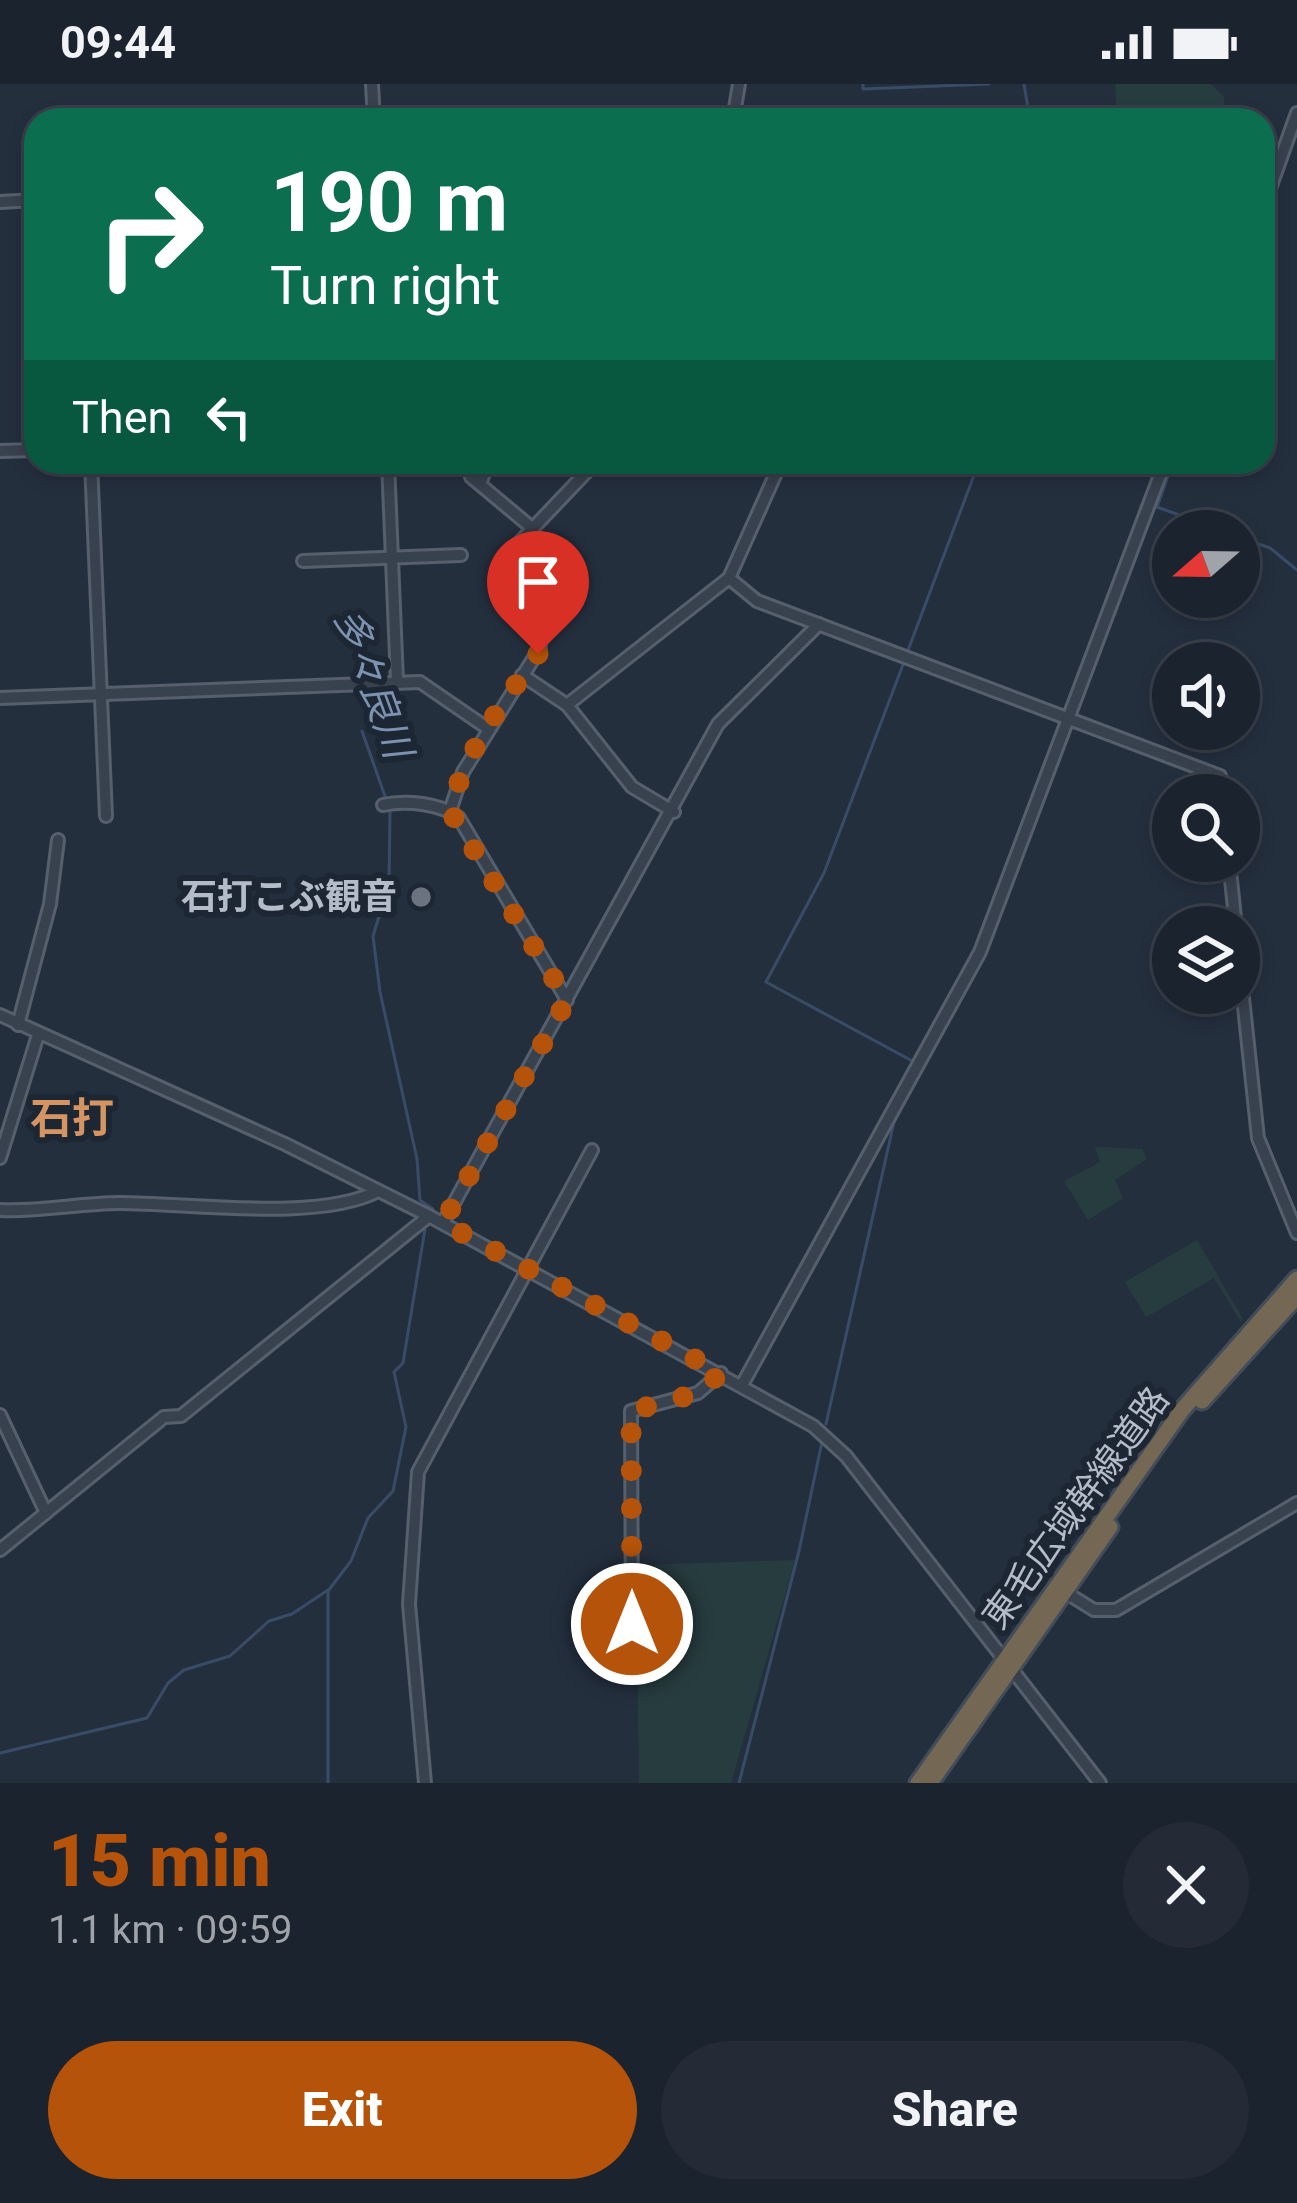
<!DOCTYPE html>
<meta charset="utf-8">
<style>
body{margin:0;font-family:Roboto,"Noto Sans JP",sans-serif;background:#242b36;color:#f1f3f6;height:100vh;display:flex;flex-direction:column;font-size:45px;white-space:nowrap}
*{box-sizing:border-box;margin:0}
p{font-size:39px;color:#a0a4aa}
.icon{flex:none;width:66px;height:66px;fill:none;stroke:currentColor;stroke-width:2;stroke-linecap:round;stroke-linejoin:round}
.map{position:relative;height:1699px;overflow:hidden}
.drawer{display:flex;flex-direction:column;background:#1b232e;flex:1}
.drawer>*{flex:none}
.banner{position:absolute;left:24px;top:24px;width:1251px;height:366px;border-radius:36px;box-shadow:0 6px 18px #0003,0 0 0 3px #39404a;background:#0b6e4f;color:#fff;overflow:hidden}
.needle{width:78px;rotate:250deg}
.tools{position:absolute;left:1152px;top:426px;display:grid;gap:24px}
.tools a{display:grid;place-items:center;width:108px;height:108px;border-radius:50%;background:#1b232e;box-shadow:0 6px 18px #0003,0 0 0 3px #39404a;font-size:60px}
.pin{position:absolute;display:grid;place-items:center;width:102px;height:102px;color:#fff;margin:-123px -51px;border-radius:50% 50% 50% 0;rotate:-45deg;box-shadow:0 0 12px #0007}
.pin .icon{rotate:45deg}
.me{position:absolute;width:132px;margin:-66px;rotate:0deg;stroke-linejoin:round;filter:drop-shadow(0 0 9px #0008)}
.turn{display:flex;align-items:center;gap:42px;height:252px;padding:0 48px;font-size:54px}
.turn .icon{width:156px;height:156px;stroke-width:2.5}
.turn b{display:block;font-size:84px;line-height:102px}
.then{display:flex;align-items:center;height:114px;padding:0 48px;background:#0003;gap:24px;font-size:45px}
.round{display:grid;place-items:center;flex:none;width:126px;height:126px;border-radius:63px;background:#242b36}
.headline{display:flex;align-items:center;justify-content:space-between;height:204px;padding:0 48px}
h1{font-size:72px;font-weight:800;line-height:90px;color:#b45309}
.button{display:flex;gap:24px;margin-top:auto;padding:24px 48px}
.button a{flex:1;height:138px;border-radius:72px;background:#b45309;color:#fff;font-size:48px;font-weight:800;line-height:138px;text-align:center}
.button a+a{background:#242b36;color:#f1f3f6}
.status{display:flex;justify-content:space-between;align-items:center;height:84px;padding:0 60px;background:#1b232e;direction:ltr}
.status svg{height:33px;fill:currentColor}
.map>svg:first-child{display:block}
</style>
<div class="status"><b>09:44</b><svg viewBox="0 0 49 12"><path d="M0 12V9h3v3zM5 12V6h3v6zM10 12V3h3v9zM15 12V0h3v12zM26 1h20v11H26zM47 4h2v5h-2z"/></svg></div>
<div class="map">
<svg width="1297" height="1699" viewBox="0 0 1297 1699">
<rect width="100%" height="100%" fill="#242f3e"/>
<!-- green -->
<g fill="#263c3f">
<polygon points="1115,0 1211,0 1224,13 1224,36 1117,36"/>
<polygon points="1095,1063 1142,1065 1147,1075 1115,1096 1123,1114 1088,1136 1064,1097 1100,1078"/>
<polygon points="1197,1156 1243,1235 1241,1238 1214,1194 1146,1233 1125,1198"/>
<polygon points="795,1476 731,1699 639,1699 636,1481"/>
</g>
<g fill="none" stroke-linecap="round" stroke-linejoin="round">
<!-- stream -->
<g stroke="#394c67" stroke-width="3">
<polyline points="863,0 863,5 989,0"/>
<polyline points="1024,0 1030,36"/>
<polyline points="1173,378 1157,423 1224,447"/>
<polyline points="1239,453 1270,464 1297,486"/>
<polyline points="907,569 979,378"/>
<polyline points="904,578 824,789 766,898 916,979"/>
<polyline points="362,647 387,718"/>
<polyline points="390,727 389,800 373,852 380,908 417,1075 420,1116 433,1125"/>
<polyline points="826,1340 894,1038 922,985"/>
<polyline points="98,1393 165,1339"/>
<polyline points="0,1669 147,1634 168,1599 184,1586 230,1572 269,1537 292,1530 328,1506"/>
<polyline points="328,1699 328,1507 351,1477 368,1434 393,1407 406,1343 394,1288 403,1279 425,1145"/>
<polyline points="739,1699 799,1467 822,1358"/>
</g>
<defs>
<g id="minor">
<polyline points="372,0 374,36"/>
<polyline points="733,36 739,0"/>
<polyline points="0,118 36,116"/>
<polyline points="1263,124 1297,29"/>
<polyline points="0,367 36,366"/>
<polyline points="91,378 106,732"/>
<polyline points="388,378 397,597"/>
<polyline points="471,393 532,444"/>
<polyline points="481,397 489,378"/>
<polyline points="303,477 461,471"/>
<polyline points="729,494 757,517 1220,692 1222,711"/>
<polyline points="522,591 567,621 632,703 674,728"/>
<polyline points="0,614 420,598 487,644"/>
<polyline points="567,621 729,494 781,378"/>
<path d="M383 721C405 716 441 719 459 734L567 916"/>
<path d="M450 727 463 688 540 564C538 534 508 486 517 461L596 378"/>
<polyline points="1229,777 1236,843"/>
<polyline points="1239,876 1258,1054 1297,1149"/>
<polyline points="0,931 285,1060 429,1132 813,1342 846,1372 1100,1699"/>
<polyline points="18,941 50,820 58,756"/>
<polyline points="0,1074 38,951"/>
<path d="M0 1126C41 1128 80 1119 120 1119 189 1119 319 1138 378 1107"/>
<polyline points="443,1139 718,640 819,540"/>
<polyline points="742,1301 980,868 1165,378"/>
<polyline points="0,1331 46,1429"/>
<polyline points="0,1466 164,1333 181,1332 429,1132"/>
<polyline points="1065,1508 1094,1526 1116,1526 1297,1419"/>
<polyline points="632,1552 631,1327 698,1309 721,1289"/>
<polyline points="425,1699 409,1520 418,1388 592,1066"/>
</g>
<g id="highway">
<polyline points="1202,1317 1297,1212"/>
<polyline points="918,1699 1182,1326 1297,1195"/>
<polyline points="930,1699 1110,1443"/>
</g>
</defs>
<!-- minor casing -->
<use href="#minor" stroke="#565f6c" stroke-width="16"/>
<!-- highway casing -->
<use href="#highway" stroke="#434c59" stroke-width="21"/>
<!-- minor -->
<use href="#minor" stroke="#38414e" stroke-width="10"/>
<!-- highway -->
<use href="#highway" stroke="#746855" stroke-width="15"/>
</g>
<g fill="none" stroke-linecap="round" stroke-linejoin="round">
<!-- route -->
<path stroke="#b45309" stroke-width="21" stroke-dasharray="0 37.8" d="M538 570C504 618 464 668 450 727L567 916 443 1139 721 1289 698 1309 631 1327 632 1540"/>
</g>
<!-- markers -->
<circle fill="#6b7280" stroke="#1d2633" stroke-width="4.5" cx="421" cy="813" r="12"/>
<g text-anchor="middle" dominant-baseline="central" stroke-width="12" stroke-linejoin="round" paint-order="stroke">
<!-- poi labels -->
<g font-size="36" font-weight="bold" fill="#b4bcc9" stroke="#1d2633" text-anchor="end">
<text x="397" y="813">石打こぶ観音</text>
</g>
<!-- street labels -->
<g font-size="36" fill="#b4bcc9" stroke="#1d2633">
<text transform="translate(1076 1424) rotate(-54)">東毛広域幹線道路</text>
</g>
<!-- water labels -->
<g font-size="39" font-style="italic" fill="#7c92b1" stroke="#1d2633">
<text transform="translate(373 599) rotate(70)">多々良川</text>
</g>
<!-- quarter labels -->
<g font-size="42" font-weight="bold" fill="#d59563" stroke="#1d2633">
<text x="72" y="1034">石打</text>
</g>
</g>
</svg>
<div class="tools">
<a><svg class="needle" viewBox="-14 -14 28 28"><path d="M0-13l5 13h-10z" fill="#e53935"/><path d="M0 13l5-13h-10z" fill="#a0a4aa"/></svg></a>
<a><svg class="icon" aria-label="sound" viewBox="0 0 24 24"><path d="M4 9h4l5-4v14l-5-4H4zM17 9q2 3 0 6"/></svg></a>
<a><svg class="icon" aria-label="search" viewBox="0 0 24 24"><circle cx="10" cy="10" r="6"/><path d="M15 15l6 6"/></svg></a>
<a><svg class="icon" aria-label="layers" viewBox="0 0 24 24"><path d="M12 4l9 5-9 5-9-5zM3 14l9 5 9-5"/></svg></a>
</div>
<div class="pin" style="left:538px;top:570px;background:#d93025"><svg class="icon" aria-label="arrive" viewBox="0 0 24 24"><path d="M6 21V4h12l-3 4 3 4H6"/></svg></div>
<svg class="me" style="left:632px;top:1540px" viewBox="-20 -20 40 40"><circle r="17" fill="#b45309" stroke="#fff" stroke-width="3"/><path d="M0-11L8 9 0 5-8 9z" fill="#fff"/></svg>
<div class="banner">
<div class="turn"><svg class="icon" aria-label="right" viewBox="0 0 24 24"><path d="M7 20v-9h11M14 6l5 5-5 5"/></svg><div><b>190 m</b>Turn right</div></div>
<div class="then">Then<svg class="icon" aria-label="left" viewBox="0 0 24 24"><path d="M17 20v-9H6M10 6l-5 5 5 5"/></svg></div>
</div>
</div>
<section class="drawer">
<div class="headline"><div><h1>15 min</h1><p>1.1 km · 09:59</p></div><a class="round"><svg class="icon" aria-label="close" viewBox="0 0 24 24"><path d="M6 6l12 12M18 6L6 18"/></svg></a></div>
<div class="button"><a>Exit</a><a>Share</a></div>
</section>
